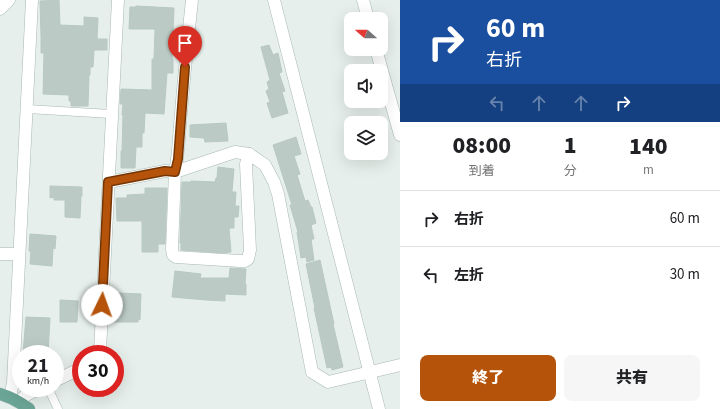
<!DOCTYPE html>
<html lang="ja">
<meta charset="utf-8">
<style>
body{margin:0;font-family:"Source Sans 3","Noto Sans JP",sans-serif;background:#f6f6f6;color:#202124;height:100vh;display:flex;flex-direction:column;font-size:15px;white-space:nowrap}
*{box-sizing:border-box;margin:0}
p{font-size:13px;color:#757577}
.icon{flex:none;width:22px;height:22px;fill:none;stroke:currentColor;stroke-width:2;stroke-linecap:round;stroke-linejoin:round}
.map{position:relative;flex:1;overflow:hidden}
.details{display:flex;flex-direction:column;background:#fff;width:320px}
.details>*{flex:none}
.hud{background:#1a4fa0;color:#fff;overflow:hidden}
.needle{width:26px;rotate:291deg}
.fabs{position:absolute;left:344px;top:12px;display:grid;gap:8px}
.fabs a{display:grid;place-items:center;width:44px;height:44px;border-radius:8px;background:#fff;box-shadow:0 4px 16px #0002;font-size:20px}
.speed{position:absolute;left:12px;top:345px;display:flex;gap:8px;font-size:20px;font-weight:700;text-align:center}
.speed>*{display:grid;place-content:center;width:52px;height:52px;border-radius:50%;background:#fff;box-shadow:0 4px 16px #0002;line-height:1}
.speed small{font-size:10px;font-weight:400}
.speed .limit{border:6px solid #d22;background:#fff;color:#111}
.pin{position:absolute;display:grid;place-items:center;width:34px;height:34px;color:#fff;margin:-41px -17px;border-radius:50% 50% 50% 0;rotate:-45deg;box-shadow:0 0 4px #0007}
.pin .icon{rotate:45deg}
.me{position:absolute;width:44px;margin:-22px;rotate:3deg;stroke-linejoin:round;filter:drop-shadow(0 0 3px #0008)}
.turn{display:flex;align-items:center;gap:14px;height:84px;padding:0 20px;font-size:18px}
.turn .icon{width:52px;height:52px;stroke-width:2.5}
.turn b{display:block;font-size:28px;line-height:34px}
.lanes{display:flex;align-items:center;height:38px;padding:0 20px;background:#0003;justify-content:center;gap:20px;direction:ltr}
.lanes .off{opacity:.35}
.eta{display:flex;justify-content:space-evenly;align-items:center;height:68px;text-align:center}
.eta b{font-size:24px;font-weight:800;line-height:28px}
.button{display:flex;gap:8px;margin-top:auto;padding:8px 20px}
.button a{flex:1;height:46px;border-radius:8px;background:#b45309;color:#fff;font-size:16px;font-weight:800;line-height:46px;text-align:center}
.button a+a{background:#f6f6f6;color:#202124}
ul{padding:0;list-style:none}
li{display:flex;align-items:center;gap:12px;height:56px;padding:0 20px;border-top:1px solid #e0e0e0}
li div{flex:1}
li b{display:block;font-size:15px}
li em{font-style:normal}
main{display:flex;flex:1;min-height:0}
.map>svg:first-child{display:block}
</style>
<main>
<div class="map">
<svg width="400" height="409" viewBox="0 0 400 409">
<rect width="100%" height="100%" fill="#e6efeb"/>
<!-- building -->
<g fill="#bbcac4" stroke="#b8c9c2">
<polygon points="59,0 60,25 84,26 84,17 98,18 97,39 107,39 107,50 94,50 93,67 90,67 90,75 89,75 88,106 71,106 71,101 69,101 69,95 43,94 44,53 41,53 41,36 40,1"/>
<polygon points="136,6 174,8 172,59 173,59 173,73 167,73 164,114 145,113 144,133 142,133 142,147 136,147 135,168 121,168 121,151 122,151 123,115 122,115 123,104 120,104 121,89 152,90 152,59 154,59 155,29 129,29 130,7 136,7"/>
<polygon points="269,45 273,55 278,53 282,72 279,73 285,91 282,92 288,113 272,118 267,103 270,102 266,91 269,89 267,82 270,80 261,47"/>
<polygon points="226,123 228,141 205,142 204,138 190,137 190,125"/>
<polygon points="296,137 301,154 294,156 300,174 297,175 305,201 308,200 311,207 312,207 316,223 311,225 314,239 311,239 314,260 307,262 306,257 301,258 297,232 298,232 290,205 292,205 273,145"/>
<polygon points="218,167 234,169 232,192 236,192 235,206 239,206 238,217 234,217 234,228 229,228 231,252 224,253 181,250 181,243 180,243 182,182 191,182 191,181 215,182 216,178 217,178"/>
<polygon points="50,186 82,187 82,196 81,196 80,218 65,217 65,200 54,200 54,197 50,198"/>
<polygon points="145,188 167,188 165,244 158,244 158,252 142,252 142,221 117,221 116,198 127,198 127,195 145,194"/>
<polygon points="30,234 56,236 55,249 53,248 52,266 30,264 31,251 29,251"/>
<polygon points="320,260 334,324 333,324 343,367 332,370 331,367 327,368 314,308 315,308 306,264"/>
<polygon points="230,268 246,269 245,284 246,284 246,295 225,294 225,301 206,300 172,297 175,271 201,274 200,278 229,278"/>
<polygon points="119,293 141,294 140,320 138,319 138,322 110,322 111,308 119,308"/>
<polygon points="60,300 78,301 77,322 60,322"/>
<polygon points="26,317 50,318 48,354 23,354"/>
</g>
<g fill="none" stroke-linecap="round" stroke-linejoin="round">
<defs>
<g id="service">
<polyline points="27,109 111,114"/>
<polyline points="48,388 58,409"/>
</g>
<g id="minor">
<path d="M192 0C188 38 184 76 181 113 179 133 179 152 175 172L172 249 173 255 176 257 240 261H245L248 259 250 250 246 164 249 154"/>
<polyline points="274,0 379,409"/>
<polyline points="363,0 368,19"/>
<polyline points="0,9 9,0"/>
<polyline points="376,49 400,135"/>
<polyline points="109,182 165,171 175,172 235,152 249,154 265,165 274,182 278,194 312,372 328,382 400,365"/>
<polyline points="0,254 19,254"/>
<polyline points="99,354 100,351 118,0"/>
<polyline points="55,381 81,368"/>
<polyline points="10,397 13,383 32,0"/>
<polyline points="19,402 26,395 41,388"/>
</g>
<path id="primary" d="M0 394C11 397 20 402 29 409"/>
</defs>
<!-- service casing -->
<use href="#service" stroke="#a8b8b2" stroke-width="9"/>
<!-- minor casing -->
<use href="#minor" stroke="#a8b8b2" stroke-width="13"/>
<!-- primary casing -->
<use href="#primary" stroke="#c2cac8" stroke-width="13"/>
<!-- service -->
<use href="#service" stroke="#fff" stroke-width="8"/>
<!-- minor -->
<use href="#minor" stroke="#fff" stroke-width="12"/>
<!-- primary -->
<use href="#primary" stroke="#6aa596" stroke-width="12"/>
</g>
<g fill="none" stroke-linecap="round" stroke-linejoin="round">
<defs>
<polyline id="route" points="102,305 108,182 165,171 175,172 178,159 185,67"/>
</defs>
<!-- route casing -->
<use href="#route" stroke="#753606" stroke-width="10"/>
<!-- route -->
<use href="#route" stroke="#b45309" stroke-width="7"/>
</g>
</svg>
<div class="fabs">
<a><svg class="needle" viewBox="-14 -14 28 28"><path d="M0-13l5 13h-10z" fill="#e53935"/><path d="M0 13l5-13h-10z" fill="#757577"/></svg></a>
<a><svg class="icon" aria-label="sound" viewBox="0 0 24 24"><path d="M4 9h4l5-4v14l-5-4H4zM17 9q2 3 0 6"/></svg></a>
<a><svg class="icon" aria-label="layers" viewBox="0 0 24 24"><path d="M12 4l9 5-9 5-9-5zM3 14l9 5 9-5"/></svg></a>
</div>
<div class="speed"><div>21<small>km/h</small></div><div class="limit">30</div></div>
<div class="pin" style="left:185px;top:67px;background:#d93025"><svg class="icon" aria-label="arrive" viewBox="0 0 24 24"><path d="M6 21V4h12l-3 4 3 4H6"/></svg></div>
<svg class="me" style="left:102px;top:305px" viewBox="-20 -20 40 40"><circle r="19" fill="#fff"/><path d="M0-13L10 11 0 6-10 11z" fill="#b45309"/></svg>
</div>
<section class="details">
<div class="hud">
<div class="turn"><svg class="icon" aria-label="right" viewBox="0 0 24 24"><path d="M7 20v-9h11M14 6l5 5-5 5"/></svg><div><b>60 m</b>右折</div></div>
<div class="lanes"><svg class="icon off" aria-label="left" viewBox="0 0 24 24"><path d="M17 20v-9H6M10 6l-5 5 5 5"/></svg><svg class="icon off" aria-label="ahead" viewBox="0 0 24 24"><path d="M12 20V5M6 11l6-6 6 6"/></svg><svg class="icon off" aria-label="ahead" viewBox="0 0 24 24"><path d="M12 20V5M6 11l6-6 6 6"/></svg><svg class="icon" aria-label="right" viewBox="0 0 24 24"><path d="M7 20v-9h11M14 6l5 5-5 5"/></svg></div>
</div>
<div class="eta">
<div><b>08:00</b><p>到着</p></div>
<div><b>1</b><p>分</p></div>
<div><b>140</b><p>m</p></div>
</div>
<ul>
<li><svg class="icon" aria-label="right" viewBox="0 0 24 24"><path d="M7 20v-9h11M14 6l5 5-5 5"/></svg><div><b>右折</b></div><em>60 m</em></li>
<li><svg class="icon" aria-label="left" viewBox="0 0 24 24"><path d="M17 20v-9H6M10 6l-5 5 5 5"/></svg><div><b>左折</b></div><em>30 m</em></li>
</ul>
<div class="button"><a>終了</a><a>共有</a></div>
</section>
</main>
